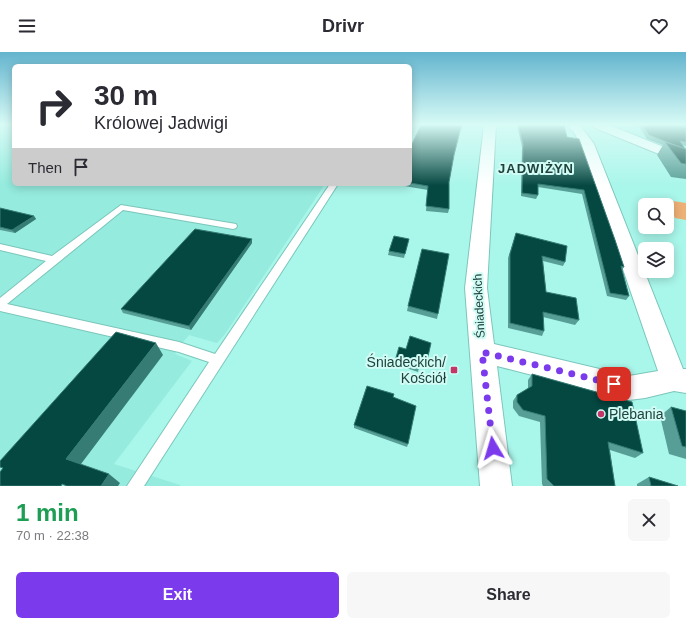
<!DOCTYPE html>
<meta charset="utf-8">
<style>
body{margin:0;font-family:Helvetica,sans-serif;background:#f7f7f7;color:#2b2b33;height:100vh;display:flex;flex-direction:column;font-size:15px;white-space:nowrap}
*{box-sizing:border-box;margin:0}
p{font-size:13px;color:#7c7c81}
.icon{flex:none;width:22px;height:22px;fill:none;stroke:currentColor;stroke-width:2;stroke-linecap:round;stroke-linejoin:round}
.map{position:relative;height:434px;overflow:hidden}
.panel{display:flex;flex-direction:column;background:#fff;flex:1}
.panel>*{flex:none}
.guide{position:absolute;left:12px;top:12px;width:400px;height:122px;border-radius:6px;box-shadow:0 2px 10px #0003;background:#fff;color:#2b2b33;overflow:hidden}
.controls{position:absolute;left:638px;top:146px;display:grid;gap:8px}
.controls a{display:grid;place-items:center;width:36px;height:36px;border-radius:6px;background:#fff;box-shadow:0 2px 10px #0003;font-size:20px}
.pin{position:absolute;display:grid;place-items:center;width:34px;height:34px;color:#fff;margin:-17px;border-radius:8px;box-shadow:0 2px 6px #0006}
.me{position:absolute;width:44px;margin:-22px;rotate:353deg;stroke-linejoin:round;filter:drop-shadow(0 0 3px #0008)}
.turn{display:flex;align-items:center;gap:14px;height:84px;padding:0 16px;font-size:18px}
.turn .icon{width:52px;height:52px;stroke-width:2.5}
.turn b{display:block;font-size:28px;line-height:34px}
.then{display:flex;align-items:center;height:38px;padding:0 16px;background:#0003;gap:8px;font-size:15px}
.round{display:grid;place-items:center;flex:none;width:42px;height:42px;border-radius:6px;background:#f7f7f7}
.summary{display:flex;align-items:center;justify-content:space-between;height:68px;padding:0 16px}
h1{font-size:24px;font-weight:800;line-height:30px;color:#1e9e55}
.cta{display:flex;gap:8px;margin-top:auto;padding:8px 16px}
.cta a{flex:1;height:46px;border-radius:6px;background:#7c3aed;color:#fff;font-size:16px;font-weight:800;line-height:46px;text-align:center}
.cta a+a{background:#f7f7f7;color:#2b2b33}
header{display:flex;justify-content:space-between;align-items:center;height:52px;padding:0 16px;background:#fff;font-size:18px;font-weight:800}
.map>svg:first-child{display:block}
</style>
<header><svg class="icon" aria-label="menu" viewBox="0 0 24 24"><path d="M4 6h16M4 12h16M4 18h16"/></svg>Drivr<svg class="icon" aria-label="heart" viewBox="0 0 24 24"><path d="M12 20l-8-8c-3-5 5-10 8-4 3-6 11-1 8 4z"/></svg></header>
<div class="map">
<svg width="686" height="434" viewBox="0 0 686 434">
<rect width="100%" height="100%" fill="#a9f6ea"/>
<!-- built -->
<g fill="#94ebde">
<polygon points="0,73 14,73 14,132 325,132 225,282 217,291 189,283 179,295 175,302 192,309 114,412 180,433 180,434 0,434"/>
<polygon points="602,73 686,73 686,100 660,97"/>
</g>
<!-- green -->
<polygon fill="#edb076" points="666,148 686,151 686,168 675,166"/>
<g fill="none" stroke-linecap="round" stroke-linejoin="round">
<defs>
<polygon id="lane" points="330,132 338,132 144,434 127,434 209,310 179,300 0,259 0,246 46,209 0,198 0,192 52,204 121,153 236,172 237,174 236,176 233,177 123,158 7,252 179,290 215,302"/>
<g id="street">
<polygon points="484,73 496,73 487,236 494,292 629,324 658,319 580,92 575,82 567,73 580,73 594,92 683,317 686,317 686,341 674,339 645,346 629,348 497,314 512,434 480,434 465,236"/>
<polygon points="593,73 609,73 686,104 686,113 595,76"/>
</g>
</defs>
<!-- lane casing -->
<use href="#lane" stroke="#7bc6bb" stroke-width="2"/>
<!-- street casing -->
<use href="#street" stroke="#7bc6bb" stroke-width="2"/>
<!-- lane -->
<use href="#lane" fill="#fff" fill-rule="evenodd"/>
<!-- street -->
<use href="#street" fill="#fff" fill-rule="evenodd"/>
</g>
<!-- wall -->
<g fill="#579e96">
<polygon points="421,73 463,73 459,82 453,104 449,130 449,157 448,161 426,159 428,138 398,133 398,132 410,132 410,96"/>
<polygon points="517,73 564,73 567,85 624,215 622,218 629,244 626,248 607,244 582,142 538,135 538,143 536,147 521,144 522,95"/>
<polygon points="638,73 686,73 686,94 682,93 685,97 686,97 686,127 671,125 657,103 663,93 647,87"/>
<polygon points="0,156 34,164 36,167 15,181 0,178"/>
<polygon points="516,181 565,210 563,214 543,209 546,240 579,268 575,273 543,265 544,279 542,284 508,276 508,206"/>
<polygon points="409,187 404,206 388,203 389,199"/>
<polygon points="252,191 191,278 123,261 121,257"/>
<polygon points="408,254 438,262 437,267 407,259"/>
<polygon points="431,291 426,312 420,311 418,320 395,312 395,309 406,297"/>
<polygon points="532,322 643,401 635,406 610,398 615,434 543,434 542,432 540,370 519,364 513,356 513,349 517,343 528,337 528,328"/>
<polygon points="393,345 408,392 407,395 354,376 354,373"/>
<polygon points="671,355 686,359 686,407 669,402 660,364"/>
<polygon points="649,425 678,434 637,434 637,432"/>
</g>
<!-- shaded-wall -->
<g fill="#367c74">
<polygon points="34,164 36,167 15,181 12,178"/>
<polygon points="252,187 252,191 191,278 189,274"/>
<polygon points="156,291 163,303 78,416 66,407"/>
<polygon points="109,422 120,431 118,434 101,434"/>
</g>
<!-- building -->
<g fill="#054741" stroke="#367c74">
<polygon points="421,73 462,73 460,79 454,103 449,130 449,157 426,154 428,134 410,131 410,96"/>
<polygon points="518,73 564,73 567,85 579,87 615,188 624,215 621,214 629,244 610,241 584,138 538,132 538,143 522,141 523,92"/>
<polygon points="642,73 686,73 686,90 680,89 685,97 649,83"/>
<polygon points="665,90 686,97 686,112 681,111"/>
<polygon points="0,156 34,164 12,178 0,175"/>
<polygon points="195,177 252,187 189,274 121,257"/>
<polygon points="516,181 567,194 565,210 542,204 546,240 576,246 579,268 543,260 544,279 510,271 510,202"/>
<polygon points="394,184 409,187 405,202 389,199"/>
<polygon points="422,197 449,202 438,262 408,254"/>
<polygon points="116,280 156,291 66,407 109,422 101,434 67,434 62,432 61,434 0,434 0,420 3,416 0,415 0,409"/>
<polygon points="410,284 431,291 427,309 421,308 419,316 395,309 399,295 406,297"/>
<polygon points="532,322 632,350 643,401 608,390 615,434 554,434 547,427 545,364 523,358 517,350 517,343 532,334"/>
<polygon points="367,334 394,342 393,345 416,354 408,392 354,373"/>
<polygon points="671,355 686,359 686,395 682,394"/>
<polygon points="649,425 678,434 651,434"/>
</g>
<!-- sky -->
<linearGradient id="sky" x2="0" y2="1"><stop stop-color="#63b4ce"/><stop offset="0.54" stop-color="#d8fbf6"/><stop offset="1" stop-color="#d8fbf6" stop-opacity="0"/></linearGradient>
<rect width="686" height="134" fill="url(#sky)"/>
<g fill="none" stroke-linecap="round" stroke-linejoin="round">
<!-- route -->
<polyline stroke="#7c3aed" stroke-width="7" stroke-dasharray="0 12.6" points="493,396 482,300 614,332"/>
</g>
<!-- markers -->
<g fill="#c33667" stroke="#d0fcf5" stroke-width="1.5">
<rect x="450" y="314" width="8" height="8" rx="2"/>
<circle cx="601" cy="362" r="4"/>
</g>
<g text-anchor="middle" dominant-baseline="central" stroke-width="4" stroke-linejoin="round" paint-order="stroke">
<!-- street labels -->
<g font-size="12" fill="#21413c" stroke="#d0fcf5">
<text transform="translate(479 254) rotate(-93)">Śniadeckich</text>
</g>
<!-- far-district labels -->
<g font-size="13" font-weight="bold" letter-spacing="1" fill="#21413c" stroke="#d0fcf5">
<text x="536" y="116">JADWIŻYN</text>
</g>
<!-- near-poi labels -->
<g font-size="14" fill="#21413c" stroke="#d0fcf5" text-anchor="end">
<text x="446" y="310">Śniadeckich/<tspan x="446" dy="16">Kościół</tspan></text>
<text x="609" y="362" text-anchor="start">Plebania</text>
</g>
</g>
</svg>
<div class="controls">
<a><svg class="icon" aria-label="search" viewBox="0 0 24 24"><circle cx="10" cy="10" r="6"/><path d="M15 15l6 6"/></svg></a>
<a><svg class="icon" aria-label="layers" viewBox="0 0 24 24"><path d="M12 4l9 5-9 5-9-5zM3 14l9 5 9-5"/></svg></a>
</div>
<div class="pin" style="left:614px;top:332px;background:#d93025"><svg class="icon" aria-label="arrive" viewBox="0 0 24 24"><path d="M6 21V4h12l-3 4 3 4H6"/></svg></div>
<svg class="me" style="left:493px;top:396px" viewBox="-20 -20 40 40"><path d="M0-17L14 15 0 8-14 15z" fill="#7c3aed" stroke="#fff" stroke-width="4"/></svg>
<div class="guide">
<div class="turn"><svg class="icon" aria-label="right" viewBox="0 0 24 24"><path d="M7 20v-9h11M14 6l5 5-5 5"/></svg><div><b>30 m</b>Królowej Jadwigi</div></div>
<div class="then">Then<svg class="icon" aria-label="arrive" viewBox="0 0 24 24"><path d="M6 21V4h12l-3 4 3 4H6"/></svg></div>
</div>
</div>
<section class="panel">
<div class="summary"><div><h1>1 min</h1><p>70 m · 22:38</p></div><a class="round"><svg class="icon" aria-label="close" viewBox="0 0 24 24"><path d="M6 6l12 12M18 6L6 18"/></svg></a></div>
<div class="cta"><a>Exit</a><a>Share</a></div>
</section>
